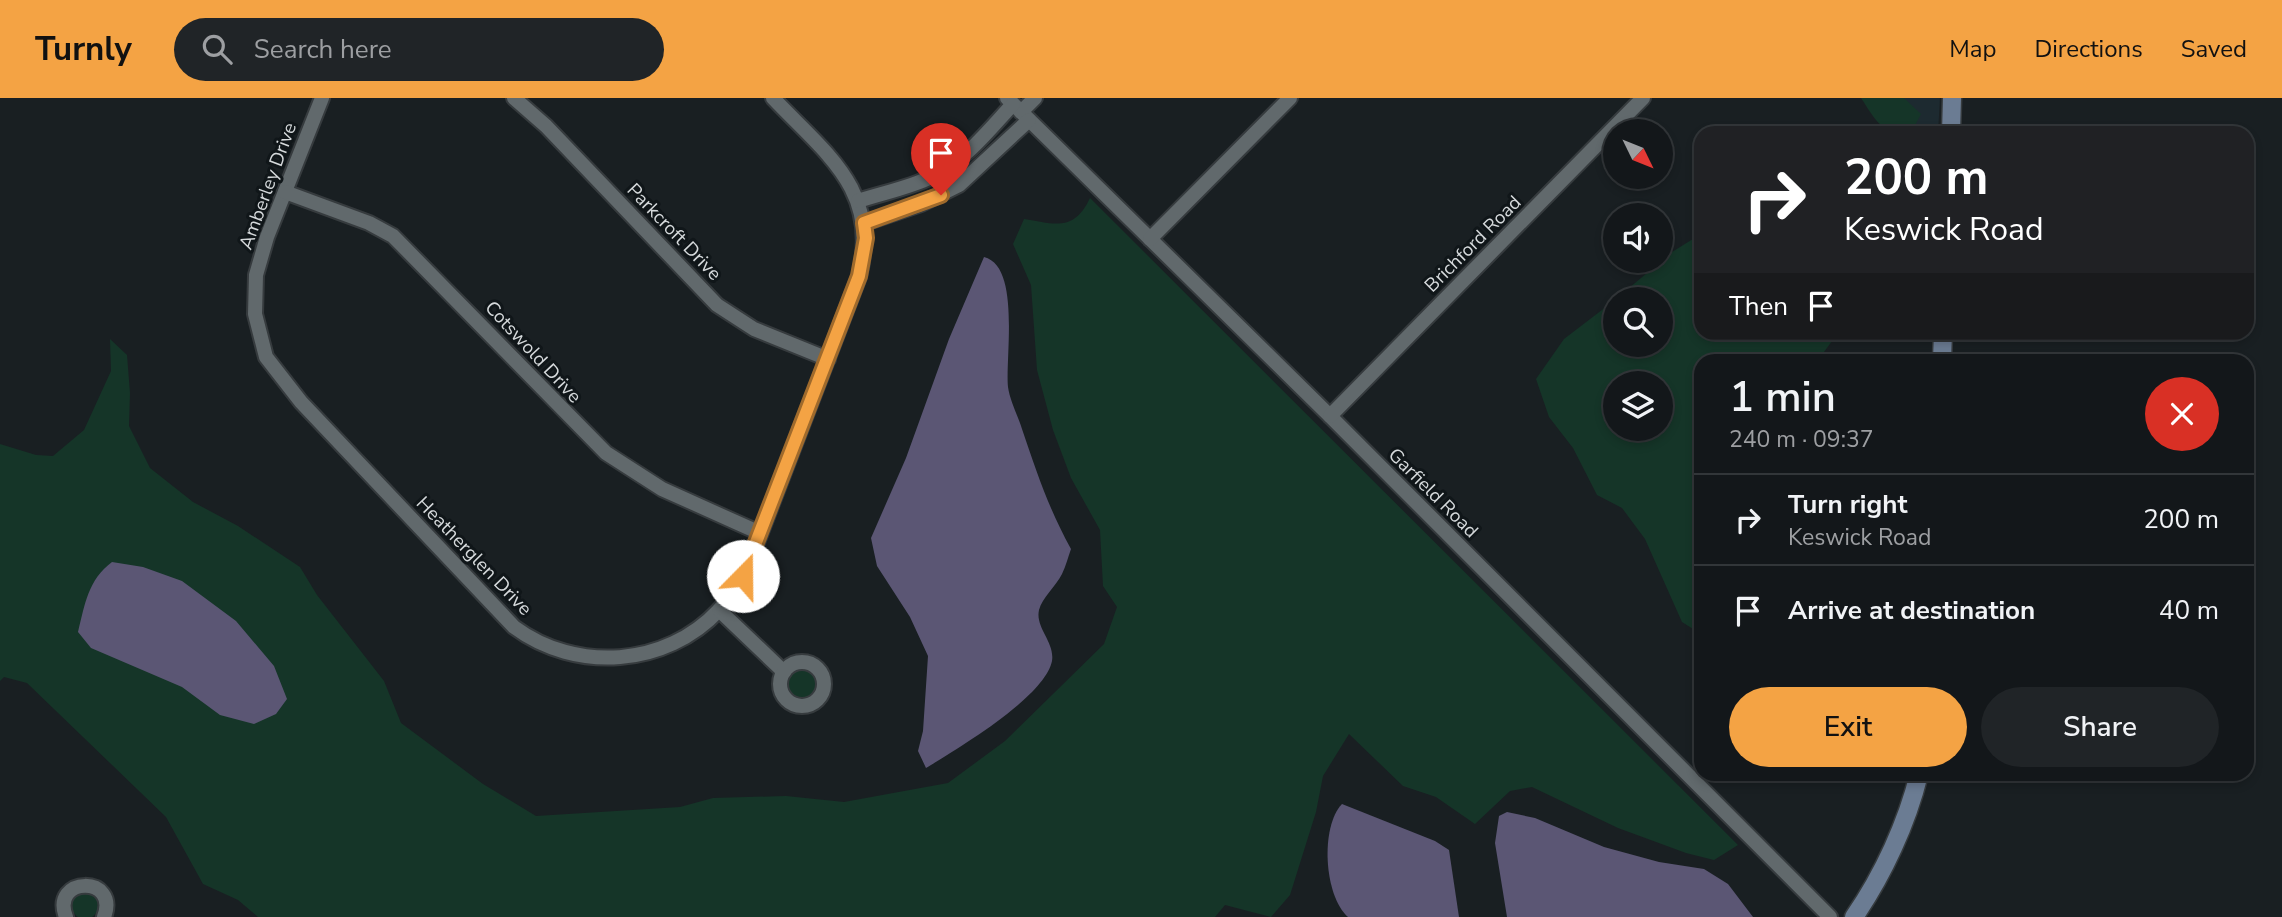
<!DOCTYPE html>
<meta charset="utf-8">
<style>
body{margin:0;font-family:"Nunito Sans",sans-serif;background:#202427;color:#f1f3f6;height:100vh;display:flex;flex-direction:column;font-size:26px;white-space:nowrap}
*{box-sizing:border-box;margin:0}
p{font-size:23px;color:#9d9fa2}
.icon{flex:none;width:38px;height:38px;fill:none;stroke:currentColor;stroke-width:2;stroke-linecap:round;stroke-linejoin:round}
.map{position:relative;flex:1;overflow:hidden}
.details{position:absolute;left:1694px;top:256px;width:560px;height:427px;display:flex;flex-direction:column;background:#13171a;border-radius:21px;box-shadow:0 4px 10px #0003,0 0 0 2px #323639}
.details>*{flex:none}
.banner{position:absolute;left:1694px;top:28px;width:560px;height:214px;border-radius:21px;box-shadow:0 4px 10px #0003,0 0 0 2px #323639;background:#202124;color:#fff;overflow:hidden}
.needle{width:46px;rotate:133deg}
.controls{position:absolute;left:1603px;top:21px;display:grid;gap:14px}
.controls a{display:grid;place-items:center;width:70px;height:70px;border-radius:50%;background:#13171a;box-shadow:0 4px 10px #0003,0 0 0 2px #323639;font-size:35px}
.pin{position:absolute;display:grid;place-items:center;width:60px;height:60px;color:#fff;margin:-72px -30px;border-radius:50% 50% 50% 0;rotate:-45deg;box-shadow:0 0 7px #0007}
.pin .icon{rotate:45deg}
.me{position:absolute;width:77px;margin:-38px;rotate:22deg;stroke-linejoin:round;filter:drop-shadow(0 0 5px #0008)}
.turn{display:flex;align-items:center;gap:24px;height:147px;padding:0 35px;font-size:32px}
.turn .icon{width:91px;height:91px;stroke-width:2.5}
.turn b{display:block;font-size:49px;line-height:60px}
.then{display:flex;align-items:center;height:66px;padding:0 35px;background:#0003;gap:14px;font-size:26px}
.round{display:grid;place-items:center;flex:none;width:74px;height:74px;border-radius:37px;background:#202427}
.overview{display:flex;align-items:center;justify-content:space-between;height:119px;padding:0 35px}
h1{font-size:42px;font-weight:600;line-height:52px}
.primary-button{display:flex;gap:14px;margin-top:auto;padding:14px 35px}
.primary-button a{flex:1;height:80px;border-radius:42px;background:#f4a344;color:#111;font-size:28px;font-weight:600;line-height:80px;text-align:center}
.primary-button a+a{background:#202427;color:#f1f3f6}
ul{padding:0;list-style:none}
li{display:flex;align-items:center;gap:21px;height:91px;padding:0 35px;border-top:2px solid #323639}
li div{flex:1}
li b{display:block;font-size:26px}
li em{font-style:normal}
header{display:flex;align-items:center;gap:42px;box-sizing:border-box;height:98px;padding:0 35px;background:#f4a344;color:#111}
header strong{font-size:33px}
nav{display:flex;gap:38px;margin-inline-start:auto;font-size:24px}
.search{width:490px;height:63px;background:#202427;display:flex;align-items:center;gap:18px;box-sizing:border-box;padding:0 24px;border-radius:38px;color:#9d9fa2;font-size:26px}
.map>svg:first-child{display:block}
</style>
<header>
<strong>Turnly</strong>
<div class="search"><svg class="icon" aria-label="search" viewBox="0 0 24 24"><circle cx="10" cy="10" r="6"/><path d="M15 15l6 6"/></svg>Search here</div>
<nav><a>Map</a><a>Directions</a><a>Saved</a></nav>
</header>
<div class="map">
<svg width="2282" height="819" viewBox="0 0 2282 819">
<rect width="100%" height="100%" fill="#191f22"/>
<!-- built -->
<polygon fill="#1d2a30" points="1886,0 1940,0 1938,35 1923,35"/>
<!-- green -->
<g fill="#153528" fill-rule="evenodd">
<path d="M1861 0H1904L1921 16 1911 35C1880 35 1877 24 1861 0Z"/>
<path d="M1090 100 1738 747 1714 762 1686 755 1618 730 1532 689 1510 693 1475 726 1436 699 1403 688 1349 636 1323 678 1316 714 1290 797 1271 819 1225 807 1215 819H258L238 802 203 786 166 719 27 585 4 579 0 583V346L36 357 53 358 84 332 111 273 110 241 127 257 130 295 129 328 150 370 193 404 238 428 300 469 317 497 384 583 401 625 483 686 536 718 680 709 713 700 786 698 844 704 948 685 1005 643 1104 546 1117 509 1103 488 1100 432 1071 380 1053 332 1037 272 1031 187 1013 146 1024 121C1055 126 1074 134 1090 100Z"/>
<path d="M1701 136V234L1838 235 1818 262H1701V536L1682 524 1645 441 1622 410 1597 397 1573 350 1549 319 1536 281 1564 241 1615 202V247H1661V201H1616L1672 154ZM1661 285V331H1615V285Z"/>
<circle cx="802" cy="587" r="16"/>
<circle cx="85" cy="808" r="13"/>
</g>
<!-- water -->
<g fill="#5b5674">
<path d="M984 159C1021 168 1005 260 1008 289 1010 303 1018 318 1022 331 1037 375 1048 409 1071 451 1068 459 1066 468 1062 476 1056 488 1042 500 1039 512 1035 530 1055 544 1052 563 1045 599 957 651 926 670L918 653 923 633 928 558 910 519 877 468 871 440 906 360 949 241Z"/>
<path d="M112 464 143 469 182 483 236 523 274 568 287 601 276 616 254 626 220 617 182 589 91 550 78 534C85 506 88 482 112 464Z"/>
<path d="M1342 706 1435 743 1449 752 1459 819H1348C1324 798 1320 729 1342 706Z"/>
<polygon points="1507,714 1535,720 1604,749 1659,764 1704,771 1728,786 1753,819 1507,819 1495,745 1499,718"/>
</g>
<g fill="none" stroke-linecap="round" stroke-linejoin="round">
<defs>
<g id="street">
<path d="M322 0 267 139 256 177 255 216 266 259 301 304 514 529C576 575 666 569 719 512 736 493 746 470 756 447L859 179C881 92 826 56 773 0"/>
<polyline points="514,0 546,28 717,207 754,231 828,261"/>
<polyline points="1007,0 1330,318 1830,819"/>
<polyline points="1021,14 1035,0"/>
<polyline points="285,94 369,125 393,138 606,355 662,391 760,435"/>
<path d="M858 103C882 95 909 90 931 79 965 63 988 33 1013 6"/>
<polyline points="865,125 921,106 959,87 1029,22"/>
<polyline points="1150,141 1290,0"/>
<polyline points="1330,318 1643,0"/>
<polyline points="719,512 784,574"/>
<circle cx="802" cy="586" r="22"/>
<path d="M66 819C50 778 120 777 104 819"/>
</g>
<g id="secondary">
<polyline points="1951,35 1952,0"/>
<polyline points="1942,262 1943,234"/>
<path d="M1854 819C1883 777 1907 725 1919 676"/>
</g>
</defs>
<!-- street casing -->
<use href="#street" stroke="#363b3e" stroke-width="18"/>
<!-- secondary casing -->
<use href="#secondary" stroke="#363b3e" stroke-width="21"/>
<!-- street -->
<use href="#street" stroke="#61696c" stroke-width="14"/>
<!-- secondary -->
<use href="#secondary" stroke="#6b7c93" stroke-width="18"/>
</g>
<g fill="none" stroke-linecap="round" stroke-linejoin="round">
<defs>
<polyline id="route" points="743,478 859,178 866,140 864,125 941,97"/>
</defs>
<!-- route casing -->
<use href="#route" stroke="#9f6a2c" stroke-width="18"/>
<!-- route -->
<use href="#route" stroke="#f4a344" stroke-width="12"/>
</g>
<g text-anchor="middle" dominant-baseline="central" stroke-width="6" stroke-linejoin="round" paint-order="stroke">
<!-- street labels -->
<g font-size="19" fill="#d5d9db" stroke="#101619">
<text transform="translate(268 88) rotate(-70)">Amberley Drive</text>
<text transform="translate(674 134) rotate(46)">Parkcroft Drive</text>
<text transform="translate(1473 146) rotate(-45)">Brichford Road</text>
<text transform="translate(533 254) rotate(47)">Cotswold Drive</text>
<text transform="translate(1433 395) rotate(45)">Garfield Road</text>
<text transform="translate(474 458) rotate(46)">Heatherglen Drive</text>
</g>
</g>
</svg>
<div class="controls">
<a><svg class="needle" viewBox="-14 -14 28 28"><path d="M0-13l5 13h-10z" fill="#e53935"/><path d="M0 13l5-13h-10z" fill="#9d9fa2"/></svg></a>
<a><svg class="icon" aria-label="sound" viewBox="0 0 24 24"><path d="M4 9h4l5-4v14l-5-4H4zM17 9q2 3 0 6"/></svg></a>
<a><svg class="icon" aria-label="search" viewBox="0 0 24 24"><circle cx="10" cy="10" r="6"/><path d="M15 15l6 6"/></svg></a>
<a><svg class="icon" aria-label="layers" viewBox="0 0 24 24"><path d="M12 4l9 5-9 5-9-5zM3 14l9 5 9-5"/></svg></a>
</div>
<div class="pin" style="left:941px;top:97px;background:#d93025"><svg class="icon" aria-label="arrive" viewBox="0 0 24 24"><path d="M6 21V4h12l-3 4 3 4H6"/></svg></div>
<svg class="me" style="left:743px;top:478px" viewBox="-20 -20 40 40"><circle r="19" fill="#fff"/><path d="M0-13L10 11 0 6-10 11z" fill="#f4a344"/></svg>
<div class="banner">
<div class="turn"><svg class="icon" aria-label="right" viewBox="0 0 24 24"><path d="M7 20v-9h11M14 6l5 5-5 5"/></svg><div><b>200 m</b>Keswick Road</div></div>
<div class="then">Then<svg class="icon" aria-label="arrive" viewBox="0 0 24 24"><path d="M6 21V4h12l-3 4 3 4H6"/></svg></div>
</div>
<section class="details">
<div class="overview"><div><h1>1 min</h1><p>240 m · 09:37</p></div><a class="round" style="background:#d93025;color:#fff"><svg class="icon" aria-label="close" viewBox="0 0 24 24"><path d="M6 6l12 12M18 6L6 18"/></svg></a></div>
<ul>
<li><svg class="icon" aria-label="right" viewBox="0 0 24 24"><path d="M7 20v-9h11M14 6l5 5-5 5"/></svg><div><b>Turn right</b><p>Keswick Road</p></div><em>200 m</em></li>
<li><svg class="icon" aria-label="arrive" viewBox="0 0 24 24"><path d="M6 21V4h12l-3 4 3 4H6"/></svg><div><b>Arrive at destination</b></div><em>40 m</em></li>
</ul>
<div class="primary-button"><a>Exit</a><a>Share</a></div>
</section>
</div>
